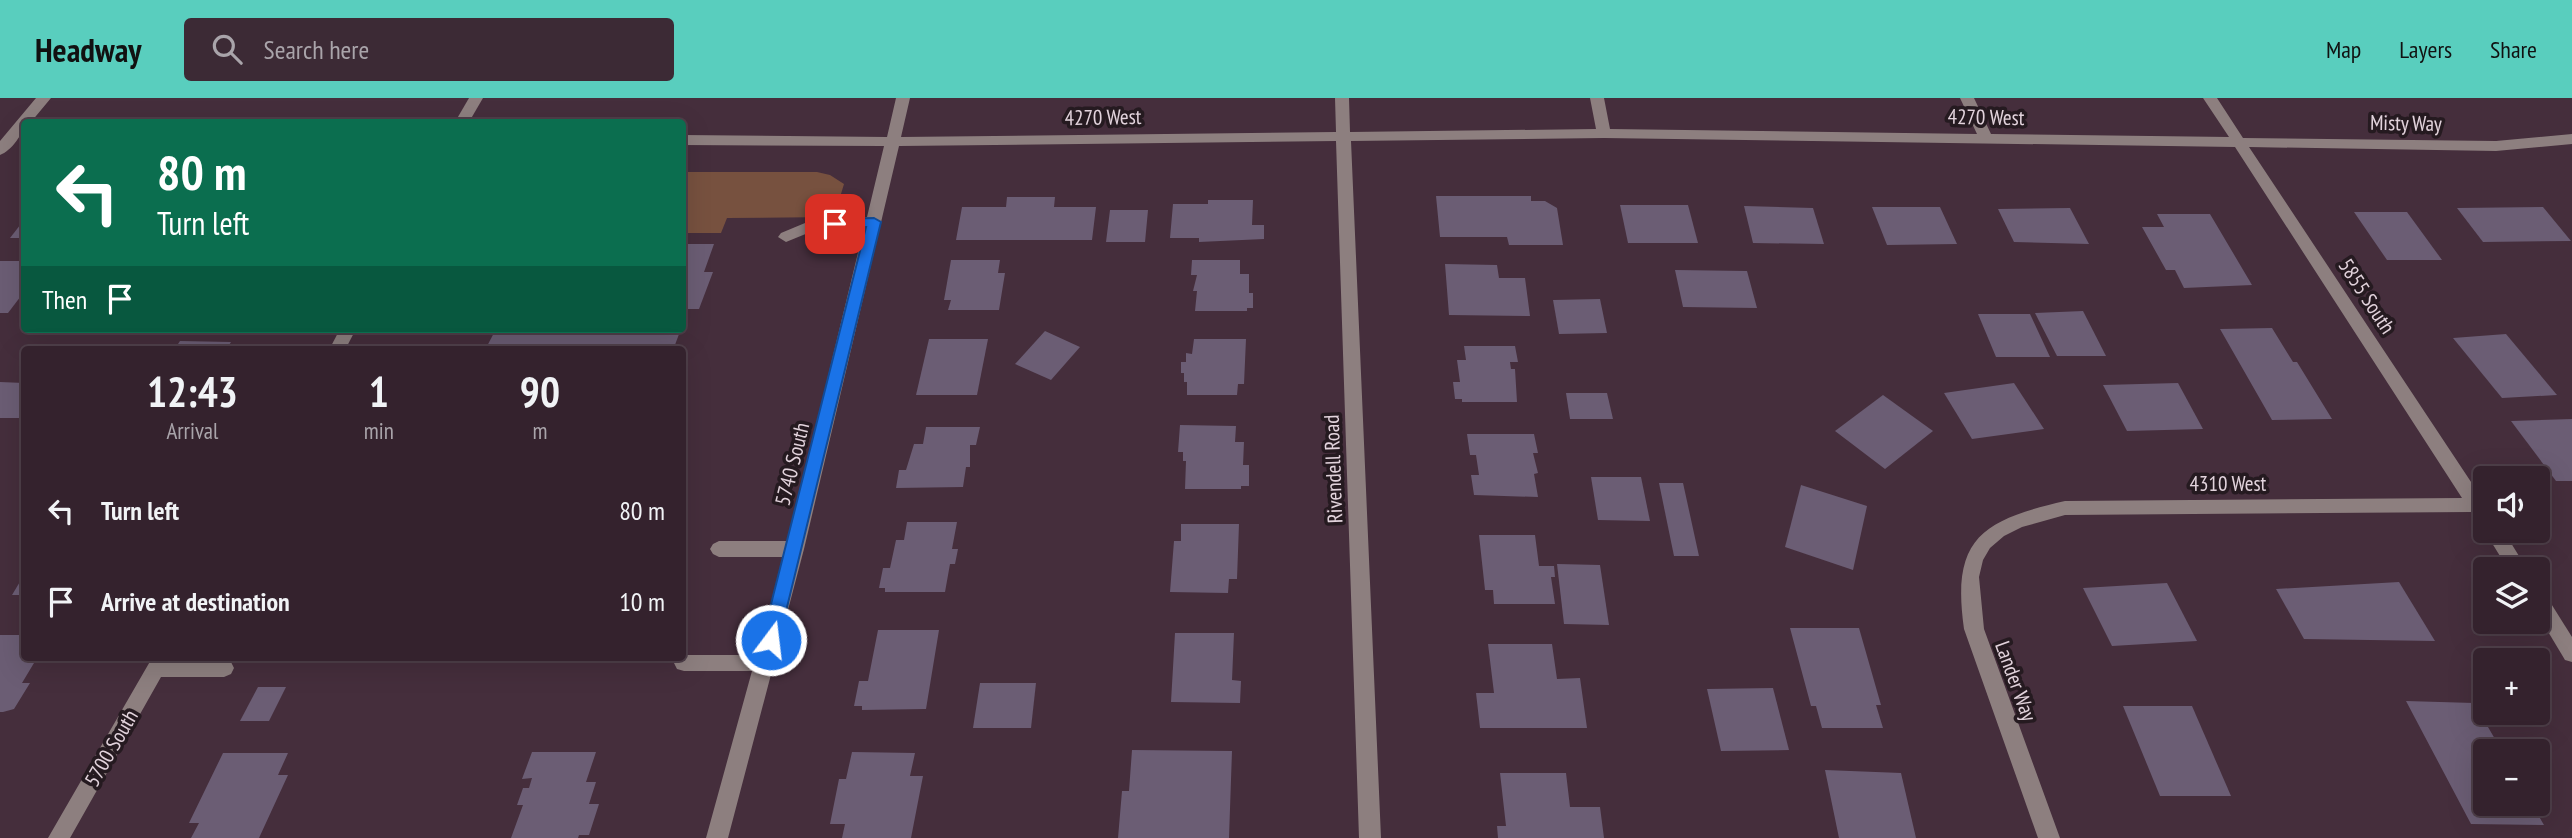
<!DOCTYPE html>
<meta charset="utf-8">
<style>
body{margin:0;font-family:"PT Sans Narrow",sans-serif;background:#3c2a35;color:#f1f3f6;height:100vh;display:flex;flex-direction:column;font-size:26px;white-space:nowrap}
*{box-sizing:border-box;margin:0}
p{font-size:23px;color:#a9a4aa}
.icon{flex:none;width:38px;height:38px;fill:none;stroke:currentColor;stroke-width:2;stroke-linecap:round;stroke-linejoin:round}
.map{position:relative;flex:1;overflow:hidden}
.sheet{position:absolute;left:21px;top:248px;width:665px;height:315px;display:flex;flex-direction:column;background:#34222d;border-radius:7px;box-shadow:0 7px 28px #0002,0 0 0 2px #4e3f49}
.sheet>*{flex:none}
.guide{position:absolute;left:21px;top:21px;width:665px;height:214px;border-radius:7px;box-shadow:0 7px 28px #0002,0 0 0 2px #4e3f49;background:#0b6e4f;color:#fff;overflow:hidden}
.fabs{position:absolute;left:2473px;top:368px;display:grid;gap:14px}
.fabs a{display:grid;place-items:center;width:77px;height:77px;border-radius:7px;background:#34222d;box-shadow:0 7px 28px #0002,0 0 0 2px #4e3f49;font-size:35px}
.pin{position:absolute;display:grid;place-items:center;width:60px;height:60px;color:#fff;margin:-30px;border-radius:14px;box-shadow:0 4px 10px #0006}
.me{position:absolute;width:77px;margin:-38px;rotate:15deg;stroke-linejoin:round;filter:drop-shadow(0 0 5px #0008)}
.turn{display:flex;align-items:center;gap:24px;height:147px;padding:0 21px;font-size:32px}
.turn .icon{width:91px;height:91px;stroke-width:2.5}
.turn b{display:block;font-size:49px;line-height:60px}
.then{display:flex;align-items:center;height:66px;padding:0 21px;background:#0003;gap:14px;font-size:26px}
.eta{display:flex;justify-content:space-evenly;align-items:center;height:119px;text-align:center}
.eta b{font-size:42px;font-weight:700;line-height:49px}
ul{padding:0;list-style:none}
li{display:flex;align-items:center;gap:21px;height:91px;padding:0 21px}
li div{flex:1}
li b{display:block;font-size:26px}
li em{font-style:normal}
header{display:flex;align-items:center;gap:42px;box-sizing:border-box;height:98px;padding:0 35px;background:#59cebe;color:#111}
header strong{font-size:33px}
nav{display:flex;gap:38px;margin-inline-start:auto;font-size:24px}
.search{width:490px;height:63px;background:#3c2a35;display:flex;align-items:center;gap:18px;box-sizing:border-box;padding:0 24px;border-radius:7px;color:#a9a4aa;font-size:26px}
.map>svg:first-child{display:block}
</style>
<header>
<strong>Headway</strong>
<div class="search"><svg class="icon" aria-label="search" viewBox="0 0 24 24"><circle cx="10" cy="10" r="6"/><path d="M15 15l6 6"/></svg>Search here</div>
<nav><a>Map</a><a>Layers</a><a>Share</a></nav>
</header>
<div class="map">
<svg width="2572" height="740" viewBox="0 0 2572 740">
<rect width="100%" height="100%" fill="#452e3c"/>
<!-- green -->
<polygon fill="#77513f" points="683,74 817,74 830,77 844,86 834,119 727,120 721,135 683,135 686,113 683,110"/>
<!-- building -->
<g fill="#6b5d74">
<polygon points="1436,98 1531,98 1531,103 1545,103 1557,110 1563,147 1509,147 1507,139 1440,139"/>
<polygon points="1007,99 1055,99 1054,109 1096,109 1092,142 956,142 962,109 1006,109"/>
<polygon points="1208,102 1253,102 1252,127 1264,127 1264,141 1199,144 1199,140 1170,140 1173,106 1208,106"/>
<polygon points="1620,107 1688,107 1698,145 1628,145"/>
<polygon points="1744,108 1813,110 1824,146 1753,145"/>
<polygon points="1872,109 1940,109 1957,146 1887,147"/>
<polygon points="2543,109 2571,143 2483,144 2457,110"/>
<polygon points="2070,110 2089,146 2014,144 1998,111"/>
<polygon points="1110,112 1148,112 1145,144 1106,144"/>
<polygon points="2354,114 2407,114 2442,162 2387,162"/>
<polygon points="2157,116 2210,116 2252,187 2184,190 2175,172 2166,172 2142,129 2164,129"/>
<polygon points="24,122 24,140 10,140"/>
<polygon points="682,146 714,146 704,174 713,174 699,211 688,211 683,226"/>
<polygon points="951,162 1000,162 998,175 1005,175 999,212 948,212 951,202 944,202"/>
<polygon points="1192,162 1240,162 1240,176 1249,176 1249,195 1253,195 1253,210 1247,210 1247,213 1195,213 1197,193 1193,193 1197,177 1191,177"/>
<polygon points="0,163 24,163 24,194 8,215 0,215"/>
<polygon points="1445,166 1497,167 1499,180 1525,180 1530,218 1449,217"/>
<polygon points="1675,172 1747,173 1757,210 1683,209"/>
<polygon points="1600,201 1607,235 1559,236 1553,202"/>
<polygon points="2083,213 2106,258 2057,258 2035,215"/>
<polygon points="1978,216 2030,216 2050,259 1996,259"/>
<polygon points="2272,230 2293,264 2297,264 2332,321 2272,322 2220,231"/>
<polygon points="496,231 681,231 673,252 485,252"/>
<polygon points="1045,233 1080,249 1051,282 1015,266"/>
<polygon points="2506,236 2557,297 2502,300 2453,240"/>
<polygon points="929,241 988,241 977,297 916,297"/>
<polygon points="1194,241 1246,241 1244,286 1238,286 1237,297 1187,297 1187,284 1184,284 1184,275 1181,275 1181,264 1186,264 1186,255 1192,256"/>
<polygon points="180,243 231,244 226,252 174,252"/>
<polygon points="1464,248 1515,248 1518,264 1510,264 1511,271 1515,271 1517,304 1462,304 1462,301 1455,301 1453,284 1460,284 1457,262 1466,262"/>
<polygon points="0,284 24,285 24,320 0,320"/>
<polygon points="2014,285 2044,331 1972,341 1944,295"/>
<polygon points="2178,285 2203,331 2127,333 2103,287"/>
<polygon points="1566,295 1607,295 1613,321 1570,321"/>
<polygon points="1883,297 1933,333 1885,371 1835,333"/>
<polygon points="2572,321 2572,383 2556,383 2511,323"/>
<polygon points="1180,327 1236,328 1235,344 1244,344 1243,367 1249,367 1249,388 1241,388 1241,391 1185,391 1186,363 1183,363 1183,354 1178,354"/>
<polygon points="926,329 980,329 976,347 970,347 970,369 966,369 963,389 896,390 899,372 906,372 914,346 923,346"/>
<polygon points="1467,336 1534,336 1538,355 1533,355 1538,375 1534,376 1538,399 1474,397 1471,377 1479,377 1476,357 1470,357"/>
<polygon points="1591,379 1641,379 1650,423 1598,422"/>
<polygon points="1659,385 1683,385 1699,458 1674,458"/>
<polygon points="1801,387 1867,408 1853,472 1785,449"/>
<polygon points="907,424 957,424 952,451 958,451 955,466 950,466 945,494 885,494 885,490 879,490 883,470 890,470 896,442 904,442"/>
<polygon points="1181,426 1239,426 1237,481 1229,481 1228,495 1170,494 1174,443 1181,443"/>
<polygon points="1479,437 1535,437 1539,468 1554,468 1555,479 1551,479 1555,506 1494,506 1493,492 1485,492"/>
<polygon points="1557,466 1600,467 1609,527 1564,526"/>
<polygon points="24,477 24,497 12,497"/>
<polygon points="2399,484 2435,543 2304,541 2276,491"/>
<polygon points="2167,485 2197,543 2112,548 2083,490"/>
<polygon points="1790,530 1859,530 1881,607 1876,607 1883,630 1822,630 1816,608 1811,608"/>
<polygon points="878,532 939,532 926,611 862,612 862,608 854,608 859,583 868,583"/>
<polygon points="1175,535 1234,535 1232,582 1241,583 1240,605 1171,604"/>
<polygon points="0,537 24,537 24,560 37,560 22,585 30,585 14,611 3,614 0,614"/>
<polygon points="1488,546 1552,546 1557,581 1580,580 1587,630 1480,630 1476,595 1494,595"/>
<polygon points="980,585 1036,585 1031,630 973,630"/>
<polygon points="258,589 286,589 269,623 240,623"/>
<polygon points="1773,590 1789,652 1721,653 1707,591"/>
<polygon points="2406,603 2474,605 2502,653 2485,653 2485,705 2531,705 2544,727 2471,726"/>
<polygon points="2123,608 2192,608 2231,698 2160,698"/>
<polygon points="1132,652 1232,653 1229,740 1118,740 1122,693 1129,693"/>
<polygon points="532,654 596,654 586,684 596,684 589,706 599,706 589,737 579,737 578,740 511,740 523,707 517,707 523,690 529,690 532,680 522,681"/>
<polygon points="852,654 915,655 910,678 923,678 911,740 842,740 845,726 830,726 839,681 846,681"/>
<polygon points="223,655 288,655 278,677 288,677 259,740 191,740 199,725 189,725"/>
<polygon points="1825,672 1901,675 1916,740 1839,740"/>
<polygon points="1500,675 1566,675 1570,709 1600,709 1604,740 1498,740 1497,728 1506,728"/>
</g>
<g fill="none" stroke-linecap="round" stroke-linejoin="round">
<!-- minor -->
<g fill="#8d7f7f" fill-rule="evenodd">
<path d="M36 0H51L31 24H24C24 36 11 53 0 57V43Z"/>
<polygon points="469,0 483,0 469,24 455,24"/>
<path d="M896 0H910L901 39 1336 34 1335 0H1349L1350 34 1596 31 1590 0H1604L1610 31 1977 36 1960 0H1974L1991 36 2229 39 2203 0H2217L2243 40 2496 43 2572 36V46L2496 53 2249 49 2483 402 2485 427 2479 425 2472 414 2065 417 2022 429 2004 438 1990 450 1983 462 1979 479 1984 531 2060 740H2038L1964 531C1951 440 1982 422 2065 403L2462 400 2235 49 1604 40 1351 43 1381 740H1359L1336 43 899 48 804 451 728 740H706L752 573H684L677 571 674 565 677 560H682L684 557H757L784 459H719L713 456 710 451 713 446 719 443H788L864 130 808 135 786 144 778 139 781 135 805 125 867 119 884 48 682 47V37L887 39Z"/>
<polygon points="340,231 356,231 345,252 329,252"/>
<polygon points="2485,430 2485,432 2503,432 2527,471 2508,471 2487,437 2484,432"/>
<polygon points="2538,494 2545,496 2572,539 2572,564 2565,562 2538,517"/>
<polygon points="152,560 224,561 231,564 234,570 231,576 224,579 161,579 70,740 48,740"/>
</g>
</g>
<!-- route -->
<polygon fill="#1a73e8" stroke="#114b97" stroke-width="2" points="874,120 881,124 779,542 771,550 762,542 866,129 835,131 828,126 835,121"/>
<g text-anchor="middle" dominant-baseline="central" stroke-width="7" stroke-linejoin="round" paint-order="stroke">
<!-- street labels -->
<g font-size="21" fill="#e2d3dc" stroke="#251a20">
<text transform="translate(1103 19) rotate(-1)">4270 West</text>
<text transform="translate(1986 19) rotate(1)">4270 West</text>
<text transform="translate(2406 25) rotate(1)">Misty Way</text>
<text transform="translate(2367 198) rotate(57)">5855 South</text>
<text transform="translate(792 366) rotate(-76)">5740 South</text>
<text transform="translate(1333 371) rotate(-92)">Rivendell Road</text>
<text x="2228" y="385">4310 West</text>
<text transform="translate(2016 583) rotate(70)">Lander Way</text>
<text transform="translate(111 650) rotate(-60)">5700 South</text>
</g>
</g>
</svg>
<div class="fabs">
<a><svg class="icon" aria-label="sound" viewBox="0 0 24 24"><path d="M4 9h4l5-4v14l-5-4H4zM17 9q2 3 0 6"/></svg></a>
<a><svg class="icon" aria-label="layers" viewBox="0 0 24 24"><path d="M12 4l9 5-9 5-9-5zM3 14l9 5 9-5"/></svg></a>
<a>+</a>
<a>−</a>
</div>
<div class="pin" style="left:835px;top:126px;background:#d93025"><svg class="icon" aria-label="arrive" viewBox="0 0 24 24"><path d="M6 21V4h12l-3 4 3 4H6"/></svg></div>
<svg class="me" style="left:771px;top:542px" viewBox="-20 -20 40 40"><circle r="17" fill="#1a73e8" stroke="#fff" stroke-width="3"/><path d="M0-11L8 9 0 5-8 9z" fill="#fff"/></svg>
<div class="guide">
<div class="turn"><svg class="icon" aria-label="left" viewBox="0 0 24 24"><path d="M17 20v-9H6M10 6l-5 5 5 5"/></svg><div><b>80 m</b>Turn left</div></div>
<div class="then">Then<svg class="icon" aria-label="arrive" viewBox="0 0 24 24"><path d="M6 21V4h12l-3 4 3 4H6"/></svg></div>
</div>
<section class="sheet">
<div class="eta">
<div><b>12:43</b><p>Arrival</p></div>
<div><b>1</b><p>min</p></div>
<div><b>90</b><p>m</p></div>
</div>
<ul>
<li><svg class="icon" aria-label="left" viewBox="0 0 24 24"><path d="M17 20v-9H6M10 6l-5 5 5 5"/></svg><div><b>Turn left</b></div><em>80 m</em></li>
<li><svg class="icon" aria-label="arrive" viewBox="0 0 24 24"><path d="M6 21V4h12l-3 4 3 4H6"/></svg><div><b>Arrive at destination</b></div><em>10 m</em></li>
</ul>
</section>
</div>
